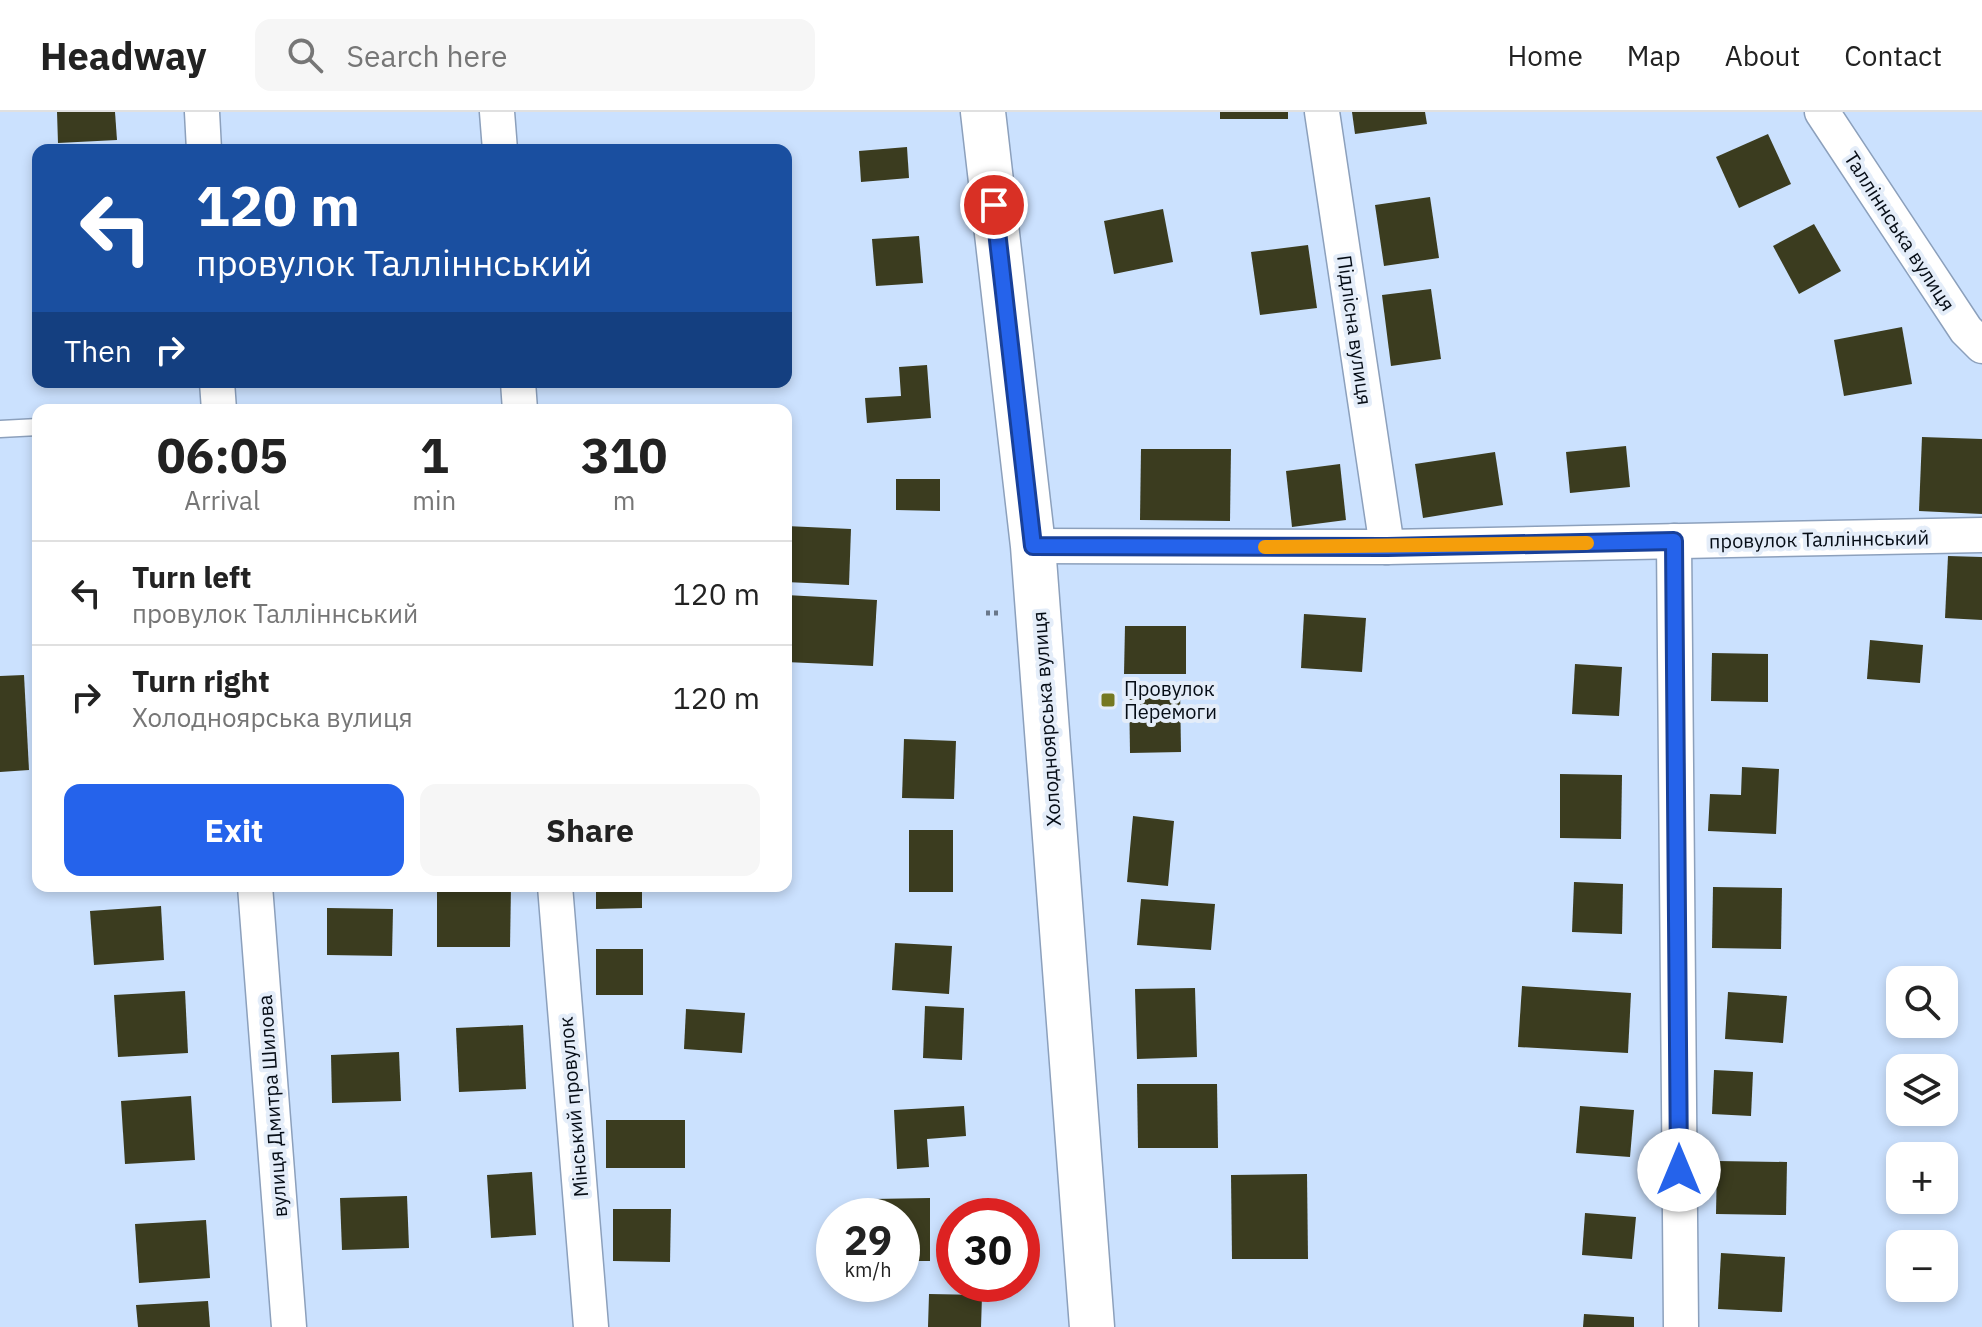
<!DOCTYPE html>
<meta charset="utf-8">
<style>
body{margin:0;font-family:"IBM Plex Sans",sans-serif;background:#f6f6f6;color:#222;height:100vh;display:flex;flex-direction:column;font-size:30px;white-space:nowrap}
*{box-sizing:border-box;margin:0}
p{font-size:26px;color:#767676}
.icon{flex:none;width:44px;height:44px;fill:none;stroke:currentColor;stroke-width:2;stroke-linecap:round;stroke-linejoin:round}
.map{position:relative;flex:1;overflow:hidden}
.sheet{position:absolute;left:32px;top:292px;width:760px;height:488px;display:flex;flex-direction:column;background:#fff;border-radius:16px;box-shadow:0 4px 12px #0003}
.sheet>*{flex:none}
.banner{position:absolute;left:32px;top:32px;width:760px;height:244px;border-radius:16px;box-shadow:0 4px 12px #0003;background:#1a4fa0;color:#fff;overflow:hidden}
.controls{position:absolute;left:1886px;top:854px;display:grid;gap:16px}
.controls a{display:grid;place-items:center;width:72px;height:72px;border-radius:16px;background:#fff;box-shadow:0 4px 12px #0003;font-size:40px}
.speed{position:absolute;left:816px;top:1086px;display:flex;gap:16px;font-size:40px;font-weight:700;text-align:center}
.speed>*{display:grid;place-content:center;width:104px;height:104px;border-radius:50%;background:#fff;box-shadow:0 4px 12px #0003;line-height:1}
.speed small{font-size:20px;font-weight:400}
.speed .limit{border:12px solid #d22;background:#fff;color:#111}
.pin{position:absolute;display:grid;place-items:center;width:68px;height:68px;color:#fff;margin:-34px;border:4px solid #fff;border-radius:50%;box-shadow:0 2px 8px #0007}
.me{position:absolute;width:88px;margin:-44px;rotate:0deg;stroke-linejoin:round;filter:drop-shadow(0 0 6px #0008)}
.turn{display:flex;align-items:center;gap:28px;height:168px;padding:0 32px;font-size:36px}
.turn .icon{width:104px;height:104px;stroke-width:2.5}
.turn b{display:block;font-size:56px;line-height:68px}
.then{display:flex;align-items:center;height:76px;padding:0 32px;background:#0003;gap:16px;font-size:30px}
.eta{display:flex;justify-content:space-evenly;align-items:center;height:136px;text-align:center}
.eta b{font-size:48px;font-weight:700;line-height:56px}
.action{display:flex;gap:16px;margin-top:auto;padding:16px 32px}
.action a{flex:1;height:92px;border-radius:16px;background:#2563eb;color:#fff;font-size:32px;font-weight:700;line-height:92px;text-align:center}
.action a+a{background:#f6f6f6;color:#222}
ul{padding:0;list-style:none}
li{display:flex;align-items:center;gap:24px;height:104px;padding:0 32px;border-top:2px solid #e0e0e0}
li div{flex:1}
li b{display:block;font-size:30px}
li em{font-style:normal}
header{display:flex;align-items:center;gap:48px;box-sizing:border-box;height:112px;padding:0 40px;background:#fff;border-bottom:2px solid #e0e0e0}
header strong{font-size:38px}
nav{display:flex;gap:44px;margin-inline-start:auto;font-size:28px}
.search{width:560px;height:72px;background:#f6f6f6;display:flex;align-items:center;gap:20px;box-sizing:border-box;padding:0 28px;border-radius:16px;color:#767676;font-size:30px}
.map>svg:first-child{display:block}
</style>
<header>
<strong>Headway</strong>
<div class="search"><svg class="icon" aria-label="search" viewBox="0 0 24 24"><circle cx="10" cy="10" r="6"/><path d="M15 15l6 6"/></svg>Search here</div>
<nav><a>Home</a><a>Map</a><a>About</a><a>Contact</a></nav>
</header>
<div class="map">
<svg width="1982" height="1215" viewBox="0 0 1982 1215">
<rect width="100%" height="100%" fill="#cbe1fe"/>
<!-- building -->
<g fill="#3b3c1f">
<polygon points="57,0 115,0 117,28 58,31"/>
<rect x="1220" y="0" width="68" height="7"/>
<polygon points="1352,0 1425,0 1427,12 1355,22"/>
<polygon points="1768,22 1791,72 1739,96 1716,45"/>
<polygon points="907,35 909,66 861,70 859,39"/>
<polygon points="1430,85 1439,146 1384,154 1375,93"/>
<polygon points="1163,97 1173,150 1114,162 1104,109"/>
<polygon points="1814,112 1841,159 1799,182 1773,134"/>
<polygon points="919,124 923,171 876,174 872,127"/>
<polygon points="1308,133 1317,196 1260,203 1251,140"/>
<polygon points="1431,177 1441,247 1391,254 1382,183"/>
<polygon points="1902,215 1912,272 1844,284 1834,228"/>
<polygon points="927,253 931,306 867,311 865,286 901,284 899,255"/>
<polygon points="1922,325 1982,327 1982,402 1919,399"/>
<polygon points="1626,334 1630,375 1570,381 1566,340"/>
<polygon points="1141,337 1231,337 1230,409 1140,408"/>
<polygon points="1495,340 1503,393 1423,406 1415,352"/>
<polygon points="1340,352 1346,408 1292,415 1286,359"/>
<polygon points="896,367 940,367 940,399 896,398"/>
<polygon points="786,414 851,417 849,473 786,470"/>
<polygon points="1948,444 1982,445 1982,508 1945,506"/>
<polygon points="786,483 877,488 873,554 786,550"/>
<polygon points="1304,502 1366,506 1362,560 1301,556"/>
<polygon points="1125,514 1186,514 1186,562 1124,562"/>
<polygon points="1870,528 1923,533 1920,571 1867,567"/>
<polygon points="1712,541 1768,542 1768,590 1711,589"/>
<polygon points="1575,552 1622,555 1619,604 1572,602"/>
<polygon points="24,563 29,658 0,660 0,564"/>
<polygon points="1180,575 1181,640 1130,641 1129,577"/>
<polygon points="904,627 956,629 954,687 902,686"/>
<polygon points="1742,655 1779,657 1776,722 1708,719 1710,682 1741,683"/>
<polygon points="1560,662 1622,663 1621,727 1560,726"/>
<polygon points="1133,704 1174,709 1168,774 1127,770"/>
<rect x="909" y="718" width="44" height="62"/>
<polygon points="1574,770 1623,772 1622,822 1572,820"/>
<polygon points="437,774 511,774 510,835 437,835"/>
<polygon points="596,774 642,774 642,796 596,797"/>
<polygon points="1713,775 1782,776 1781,837 1712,836"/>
<polygon points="1141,787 1215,792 1211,838 1137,833"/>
<polygon points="161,794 164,848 94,853 90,799"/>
<polygon points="327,796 393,797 392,844 327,843"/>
<polygon points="895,831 952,834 949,882 892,878"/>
<rect x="596" y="837" width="47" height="46"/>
<polygon points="1522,874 1631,881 1628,941 1518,935"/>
<polygon points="1195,876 1197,945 1137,947 1135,877"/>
<polygon points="185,879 188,941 118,945 114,883"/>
<polygon points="1728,880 1787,884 1783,931 1725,927"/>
<polygon points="925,894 964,896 962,948 923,946"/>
<polygon points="686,897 745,901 742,941 684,937"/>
<polygon points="523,913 526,977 459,980 456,916"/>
<polygon points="399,940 401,989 332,991 331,943"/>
<polygon points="1714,958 1753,960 1751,1004 1712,1002"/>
<polygon points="1137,972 1217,972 1218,1036 1138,1036"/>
<polygon points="191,984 195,1048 125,1052 121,989"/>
<polygon points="964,994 966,1024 927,1027 929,1055 897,1057 894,998"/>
<polygon points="1580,994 1634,998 1630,1045 1576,1041"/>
<rect x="606" y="1008" width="79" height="48"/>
<polygon points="1717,1049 1787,1050 1786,1103 1716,1102"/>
<polygon points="532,1060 536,1123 491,1126 487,1063"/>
<polygon points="1307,1062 1308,1147 1232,1147 1231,1063"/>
<polygon points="407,1084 409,1136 342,1138 340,1086"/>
<polygon points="930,1086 930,1149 902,1149 902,1104 873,1104 873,1087"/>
<polygon points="613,1097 671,1097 670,1150 613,1149"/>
<polygon points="1585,1101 1636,1105 1632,1147 1582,1143"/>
<polygon points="206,1108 210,1166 139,1171 135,1112"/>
<polygon points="1721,1141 1785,1145 1782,1200 1718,1197"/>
<polygon points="929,1182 982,1183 981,1215 928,1215"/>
<polygon points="208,1189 210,1215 138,1215 136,1193"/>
<polygon points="1584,1202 1634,1205 1634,1215 1583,1215"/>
</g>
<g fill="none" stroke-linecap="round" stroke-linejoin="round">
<defs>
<polyline id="lane" points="0,317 38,315"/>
<g id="street">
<polyline points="202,0 204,38"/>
<polyline points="497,0 500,38"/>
<polyline points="1322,0 1387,435"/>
<polyline points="1822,0 1966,218 1982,234"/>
<polyline points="217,270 219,298"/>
<polyline points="518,270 520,298"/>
<polyline points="1674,429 1681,1215"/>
<polyline points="1033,434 1387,435 1982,423"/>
<polyline points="255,774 289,1215"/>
<polyline points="555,774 591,1215"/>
</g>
<polyline id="primary" points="983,0 1033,434 1092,1215"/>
</defs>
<!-- lane casing -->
<use href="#lane" stroke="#8ca0bc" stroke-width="19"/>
<!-- street casing -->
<use href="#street" stroke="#8ca0bc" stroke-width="37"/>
<!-- primary casing -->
<use href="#primary" stroke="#8ca0bc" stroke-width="47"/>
<!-- path -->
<polyline stroke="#69778a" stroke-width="5" stroke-dasharray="4 4" stroke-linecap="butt" points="986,501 998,501"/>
<!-- lane -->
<use href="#lane" stroke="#fff" stroke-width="16"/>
<!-- street -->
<use href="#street" stroke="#fff" stroke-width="34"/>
<!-- primary -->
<use href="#primary" stroke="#fff" stroke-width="44"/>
</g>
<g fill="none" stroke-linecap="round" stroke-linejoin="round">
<defs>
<polyline id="route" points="994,93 1033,434 1387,435 1674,429 1679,1058"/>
</defs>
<!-- route casing -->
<use href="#route" stroke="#184099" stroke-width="20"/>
<!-- route -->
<use href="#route" stroke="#2563eb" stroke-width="14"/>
<!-- slow -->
<polyline stroke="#f59e0b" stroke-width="14" points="1265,435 1587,431"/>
</g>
<!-- markers -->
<rect fill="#757820" stroke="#e4edf9" stroke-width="3" x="1100" y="580" width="16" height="16" rx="4"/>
<g text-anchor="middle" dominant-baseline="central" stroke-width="8" stroke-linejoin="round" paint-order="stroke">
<!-- street labels -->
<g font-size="20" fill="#060d16" stroke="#e4edf9">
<text transform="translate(1900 119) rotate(57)">Талліннська вулиця</text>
<text transform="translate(1355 218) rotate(82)">Підлісна вулиця</text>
<text transform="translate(1819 427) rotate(-1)">провулок Талліннський</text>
<text transform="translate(1046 607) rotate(-94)">Холодноярська вулиця</text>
<text transform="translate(272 994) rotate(-94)">вулиця Дмитра Шилова</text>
<text transform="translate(573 995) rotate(-95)">Мінський провулок</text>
</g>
<!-- poi labels -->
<g font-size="20" fill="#060d16" stroke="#e4edf9" text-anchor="start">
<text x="1124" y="576">Провулок<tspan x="1124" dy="23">Перемоги</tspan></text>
</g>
</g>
</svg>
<div class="controls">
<a><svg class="icon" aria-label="search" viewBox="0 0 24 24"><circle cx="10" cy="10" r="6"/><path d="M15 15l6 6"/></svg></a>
<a><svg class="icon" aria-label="layers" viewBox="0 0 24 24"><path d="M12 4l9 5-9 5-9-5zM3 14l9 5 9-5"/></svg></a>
<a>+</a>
<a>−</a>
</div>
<div class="speed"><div>29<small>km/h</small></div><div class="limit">30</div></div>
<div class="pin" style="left:994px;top:93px;background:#d93025"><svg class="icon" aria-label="arrive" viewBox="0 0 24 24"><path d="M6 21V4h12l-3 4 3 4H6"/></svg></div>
<svg class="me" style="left:1679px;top:1058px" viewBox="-20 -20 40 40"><circle r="19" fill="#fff"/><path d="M0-13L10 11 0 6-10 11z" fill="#2563eb"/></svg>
<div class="banner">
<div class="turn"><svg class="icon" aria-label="left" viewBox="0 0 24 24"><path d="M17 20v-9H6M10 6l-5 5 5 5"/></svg><div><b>120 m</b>провулок Талліннський</div></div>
<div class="then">Then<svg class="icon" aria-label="right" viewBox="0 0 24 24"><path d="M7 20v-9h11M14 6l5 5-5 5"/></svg></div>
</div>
<section class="sheet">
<div class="eta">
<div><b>06:05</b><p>Arrival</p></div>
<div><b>1</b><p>min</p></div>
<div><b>310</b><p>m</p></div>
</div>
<ul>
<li><svg class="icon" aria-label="left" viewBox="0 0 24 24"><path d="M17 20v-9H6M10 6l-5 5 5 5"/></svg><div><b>Turn left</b><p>провулок Талліннський</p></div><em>120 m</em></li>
<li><svg class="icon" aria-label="right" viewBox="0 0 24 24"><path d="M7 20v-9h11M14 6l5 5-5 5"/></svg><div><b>Turn right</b><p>Холодноярська вулиця</p></div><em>120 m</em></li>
</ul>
<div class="action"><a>Exit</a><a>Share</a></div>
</section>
</div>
